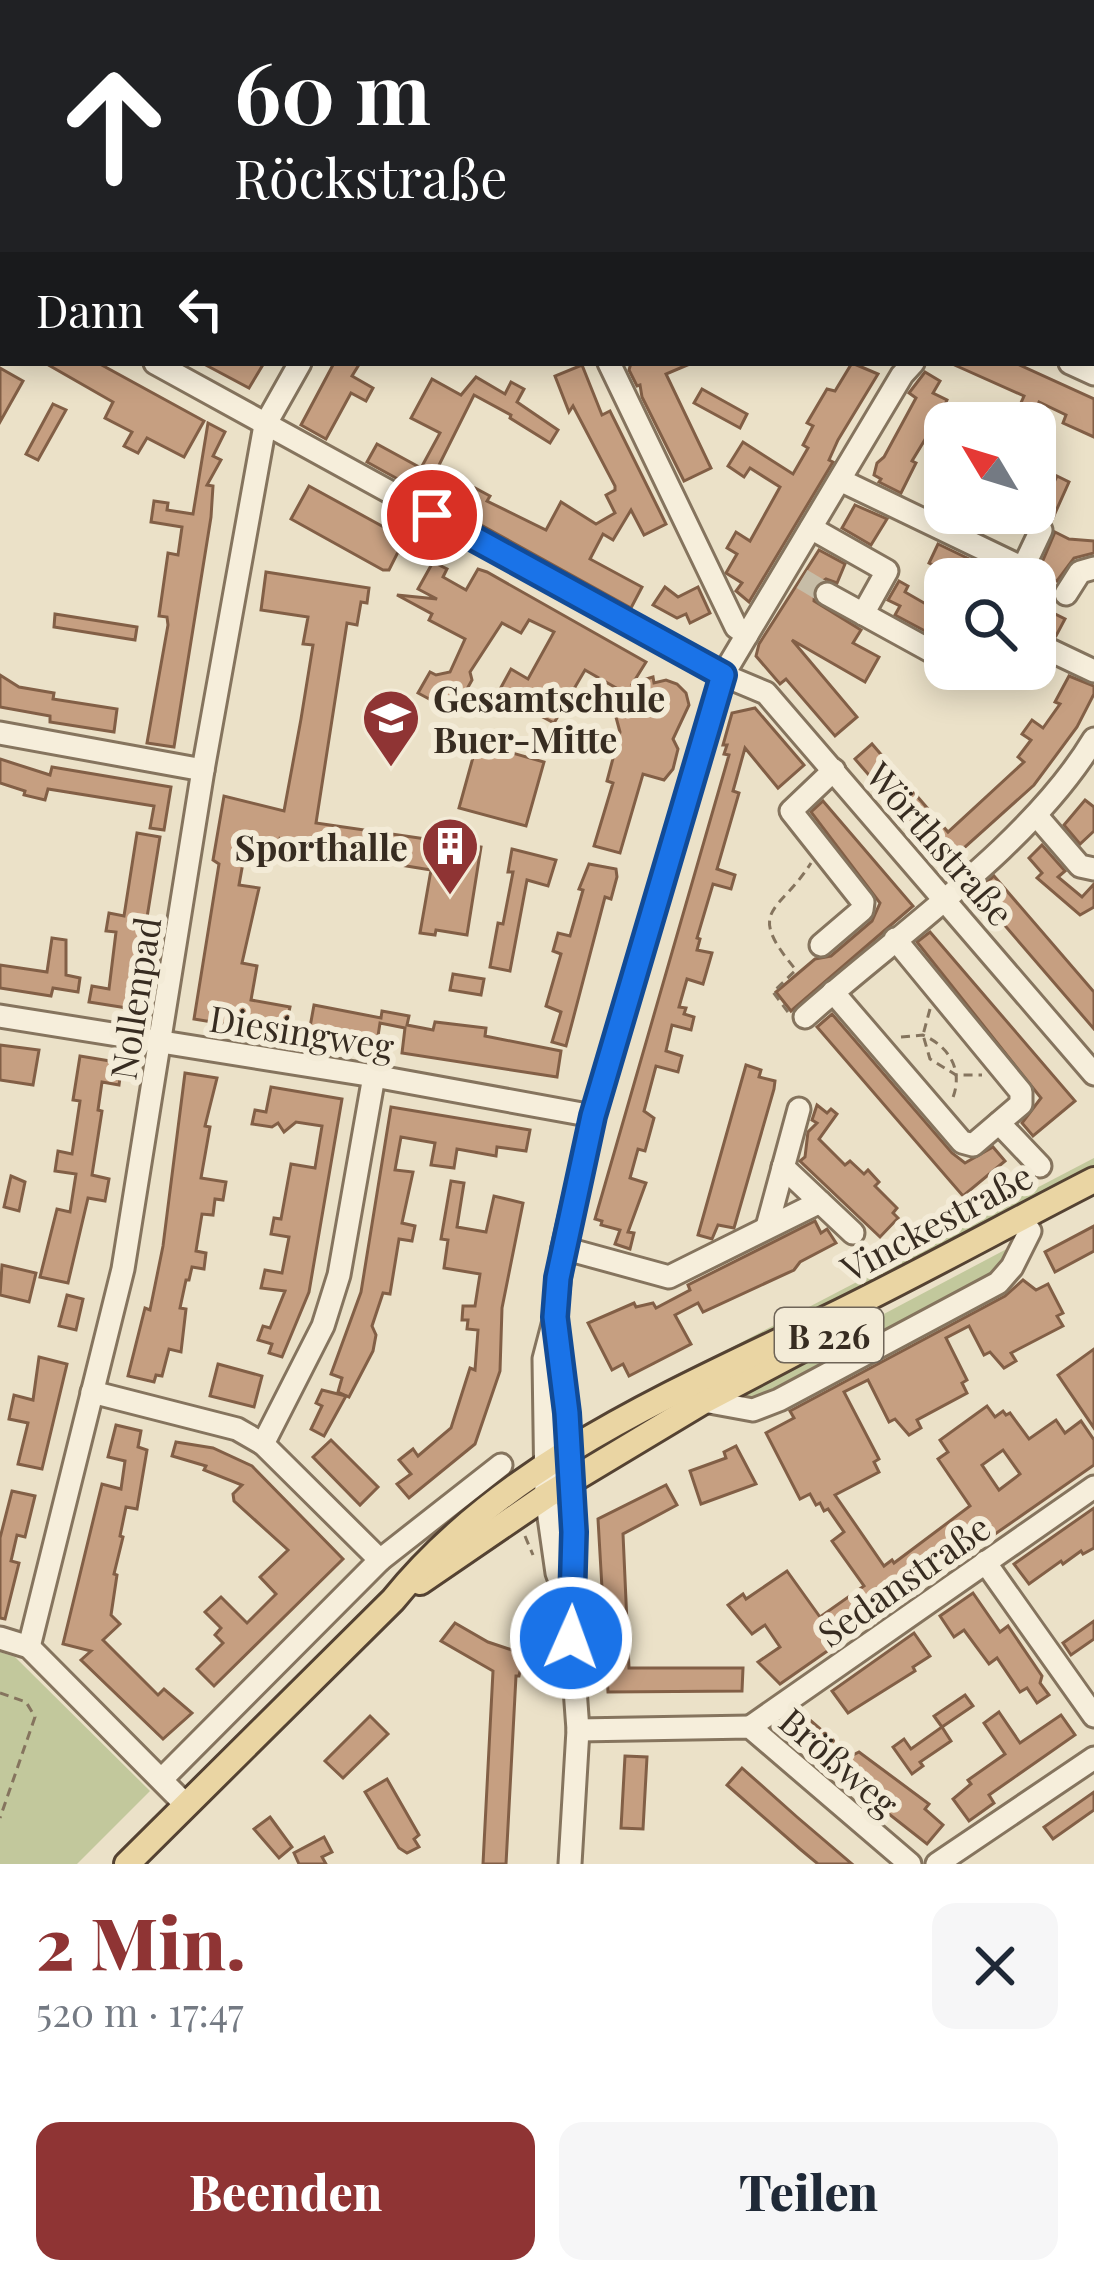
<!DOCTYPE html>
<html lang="de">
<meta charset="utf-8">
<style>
body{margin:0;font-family:"Playfair Display",serif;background:#f6f6f7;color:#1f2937;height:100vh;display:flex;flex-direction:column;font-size:45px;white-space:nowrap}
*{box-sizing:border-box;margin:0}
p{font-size:39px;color:#747a83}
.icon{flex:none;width:66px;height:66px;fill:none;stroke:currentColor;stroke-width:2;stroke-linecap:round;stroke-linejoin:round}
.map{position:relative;height:1864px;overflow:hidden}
.side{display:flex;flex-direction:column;background:#fff;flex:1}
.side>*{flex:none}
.banner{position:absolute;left:0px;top:0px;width:1095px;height:366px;box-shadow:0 6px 30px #0003;background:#202124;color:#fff;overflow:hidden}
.needle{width:78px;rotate:308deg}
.tools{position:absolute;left:924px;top:402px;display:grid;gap:24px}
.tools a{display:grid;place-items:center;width:132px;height:132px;border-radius:24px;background:#fff;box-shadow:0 6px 30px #0003;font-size:60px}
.pin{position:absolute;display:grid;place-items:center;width:102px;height:102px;color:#fff;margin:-51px;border:6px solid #fff;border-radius:50%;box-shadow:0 3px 12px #0007}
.me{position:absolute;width:132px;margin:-66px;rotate:2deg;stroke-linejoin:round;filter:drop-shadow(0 0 9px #0008)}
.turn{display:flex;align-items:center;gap:42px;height:252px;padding:0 36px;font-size:54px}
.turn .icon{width:156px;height:156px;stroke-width:2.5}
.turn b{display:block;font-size:84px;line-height:102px}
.then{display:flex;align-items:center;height:114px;padding:0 36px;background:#0003;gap:24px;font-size:45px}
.round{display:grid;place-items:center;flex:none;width:126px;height:126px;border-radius:24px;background:#f6f6f7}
.headline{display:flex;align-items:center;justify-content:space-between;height:204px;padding:0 36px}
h1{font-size:72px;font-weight:800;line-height:90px;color:#8f3434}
.action{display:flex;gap:24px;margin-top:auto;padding:24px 36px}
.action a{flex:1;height:138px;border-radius:24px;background:#8f3434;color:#fff;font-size:48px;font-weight:800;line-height:138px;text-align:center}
.action a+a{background:#f6f6f7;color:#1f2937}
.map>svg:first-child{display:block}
</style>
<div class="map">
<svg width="1094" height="1864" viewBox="0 0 1094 1864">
<rect width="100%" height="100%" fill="#ebe1c8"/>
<!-- green -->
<g fill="#c2c89c">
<polygon points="1094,1158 1094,1171 825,1313 610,1414 610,1411"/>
<polygon points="1018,1243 993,1278 985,1276 772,1389 760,1400 723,1399"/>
<polygon points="0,1652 15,1657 150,1791 77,1864 0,1864"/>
</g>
<!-- building -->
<g fill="#c69f81" stroke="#825f46" stroke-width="3" fill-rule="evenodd">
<polygon points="45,363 98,363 204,421 184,457 147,438 138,453 124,446 132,432 105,418 113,402"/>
<polygon points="202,363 264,363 249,388"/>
<polygon points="334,363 360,363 352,376 373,388 366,401 351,393 326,439 301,425"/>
<polygon points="631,363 692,363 666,374 711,468 684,481 642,397 640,385 637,386 629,370"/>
<polygon points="852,363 878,374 838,440 829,460 833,462 749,602 736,591 742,583 726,573 737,554 727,548 736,532 750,541 780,487 750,468 744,477 728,466 743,442 793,474 808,448 803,445 813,426 807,423 827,389 835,391"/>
<polygon points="950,363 1015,363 1094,399 1094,437 1063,423 1066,415 1039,402 1030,423 1012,423 1024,396"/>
<polygon points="582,365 602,415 610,411 666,524 644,535 631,510 613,540 603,534 590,559 642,587 631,608 367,462 377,444 421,468 440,433 411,418 432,379 461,395 476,377 505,394 511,382 524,389 517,402 558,430 550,443 510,418 511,415 474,395 435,473 472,493 475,488 490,496 487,501 546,530 561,502 596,524 615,513 606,495 615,490 615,486 573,406 569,412 555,376"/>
<polygon points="0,368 23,381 0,422"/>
<polygon points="925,372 940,381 933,393 947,400 938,421 945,424 945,440 929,433 912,461 916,463 901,493 879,482 881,479 874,475 877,463 884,457 916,398 909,393"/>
<polygon points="702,389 747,414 740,428 694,403"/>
<polygon points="53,404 66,410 38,460 26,454"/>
<polygon points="208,423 225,432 213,456 221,460 207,485 213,486 211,517 174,747 147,743 168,625 167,617 159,616 168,553 178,555 182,527 151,522 154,501 168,503 167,510 193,514"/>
<polygon points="1057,476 1069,482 1052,520 1038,515"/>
<polygon points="309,486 411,542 404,555 398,552 389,570 383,570 291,519"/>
<polygon points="855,505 887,519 871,545 842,528"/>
<polygon points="1055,532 1069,539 1094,541 1094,553 1074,558 1057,581 1038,572"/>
<polygon points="938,544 1011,579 962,579 929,563"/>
<polygon points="819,550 845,564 837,583 826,579 815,586 814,601 861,630 853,643 879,657 865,682 792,640 857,717 835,736 786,679 780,684 756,656 759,644"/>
<polygon points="433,562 447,569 443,577 466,590 478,569 487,572 646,662 633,683 653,677 654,683 666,680 677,684 686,693 689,705 673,739 678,749 673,769 664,780 643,774 620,853 594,846 613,783 607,781 620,732 613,706 637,700 585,670 554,723 498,693 511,669 528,679 554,632 529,620 521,633 502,623 470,672 472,680 462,698 450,701 446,708 418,693 430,672 436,675 450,672 465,639 429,620 432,614 397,595 437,599 418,589"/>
<polygon points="266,572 369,588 367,603 361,602 357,625 347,623 316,823 481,847 467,935 436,930 435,935 420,933 431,870 290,847 280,839 276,862 244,857 239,885 259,888 242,963 257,966 251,1000 290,1007 284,1034 194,1019 219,864 213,860 224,796 284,811 301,719 313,645 303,644 308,617 261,610"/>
<polygon points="899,581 908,586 905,592 945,615 945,630 940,639 895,615 900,606 888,600"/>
<polygon points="665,587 678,597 698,587 710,613 690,623 686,614 677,618 653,605"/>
<polygon points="1035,604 1065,619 1056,636 1035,628"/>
<polygon points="55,614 137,627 135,640 54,627"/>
<polygon points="0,675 19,687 54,693 53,699 117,709 114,732 50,722 50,716 0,707"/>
<polygon points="1069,676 1094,686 1094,694 1077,727 1034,785 946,864 855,759 872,744 948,832 1024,762 1018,757 1031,740 1022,734 1032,720 1043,728 1060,704 1055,702"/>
<polygon points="755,708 804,765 778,788 745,748 733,791 739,793 717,869 735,875 731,889 713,884 697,938 700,939 697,950 712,953 703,984 687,979 679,1007 686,1008 684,1014 694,1017 691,1030 672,1025 666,1051 682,1056 678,1072 656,1066 644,1111 654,1118 645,1151 638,1149 630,1178 646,1183 628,1232 634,1233 630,1249 615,1244 620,1230 601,1225 602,1221 595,1219 729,755 724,754 727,745 723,745 732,713"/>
<polygon points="477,743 544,762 526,826 459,808"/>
<polygon points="0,759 50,775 52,767 171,787 164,830 150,828 154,806 48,789 45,800 24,795 25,791 0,783"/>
<polygon points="1085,800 1094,807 1094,831 1080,844 1064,825"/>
<polygon points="823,801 913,906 791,1011 776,992 815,959 831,956 872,921 880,903 811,812"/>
<polygon points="137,833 160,837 139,967 134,966 127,1008 89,1002 92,986 109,989 116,932 106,931 109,913 124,916"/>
<polygon points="1042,845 1065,871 1058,877 1082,897 1094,884 1094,907 1080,915 1037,878 1042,873 1029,858"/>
<polygon points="512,849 556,860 548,886 527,880 510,971 490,967 498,923 503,924 513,872 508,872"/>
<polygon points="589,864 616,869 617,877 611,899 605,897 566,1046 552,1042 561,1012 546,1006 561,954 553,951 558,933 570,936 583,890 579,889"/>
<polygon points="994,876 1094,992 1094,1029 976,892"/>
<polygon points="930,932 1075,1101 1033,1136 1022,1123 1041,1098 917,942"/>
<polygon points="52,938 66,940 66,975 80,978 78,992 53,988 51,996 0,988 0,965 47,972"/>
<polygon points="453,974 484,979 481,995 450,990"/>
<polygon points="314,1005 381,1018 382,1011 409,1016 407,1025 433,1030 435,1022 486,1028 485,1036 561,1051 557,1077 402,1053 405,1028 380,1023 376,1049 308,1038"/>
<polygon points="832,1014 952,1153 965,1163 993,1147 1005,1161 963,1196 817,1027"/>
<polygon points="0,1045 39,1050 33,1085 0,1080"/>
<polygon points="80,1056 122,1063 119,1085 102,1082 98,1110 102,1111 92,1175 109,1179 105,1201 88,1198 68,1283 40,1277 57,1209 70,1212 76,1174 55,1171 58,1151 72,1154 80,1101 73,1100"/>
<polygon points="746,1065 761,1070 759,1077 775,1081 774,1089 734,1228 718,1225 712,1239 698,1235"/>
<polygon points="185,1073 217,1078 205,1126 210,1127 201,1178 226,1182 223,1200 215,1199 213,1215 202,1214 196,1251 206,1253 204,1269 192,1267 189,1280 186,1280 180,1308 186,1309 181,1352 169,1349 162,1376 156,1375 154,1382 128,1376 145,1308 150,1310 163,1246"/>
<polygon points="271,1087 342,1099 309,1292 282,1357 269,1353 272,1344 258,1340 263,1326 270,1328 285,1291 261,1288 265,1270 282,1273 289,1237 271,1234 274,1218 281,1219 291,1164 315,1168 322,1126 296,1122 284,1132 278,1123 272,1127 252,1124 255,1110 266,1112"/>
<polygon points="817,1105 827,1113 831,1109 837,1114 819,1139 845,1165 850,1161 864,1174 868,1170 879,1182 875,1186 897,1208 893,1213 898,1218 880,1237 800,1161 805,1157 808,1132 817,1123 812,1120"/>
<polygon points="391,1107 530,1130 526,1151 497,1147 496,1156 457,1149 454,1168 431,1165 435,1143 401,1137 395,1170 413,1172 402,1223 415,1226 412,1241 399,1239 390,1294 383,1293 372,1326 376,1335 373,1351 349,1397 338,1392 342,1378 331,1374 361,1292"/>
<polygon points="11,1176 25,1182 19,1211 4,1207"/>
<polygon points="451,1181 464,1183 457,1227 486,1232 494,1196 523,1203 502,1308 500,1371 475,1444 409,1498 397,1484 411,1474 399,1460 413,1449 418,1456 451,1428 470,1368 475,1370 478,1330 467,1329 468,1320 462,1320 463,1306 475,1306 480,1274 444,1268 448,1240 441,1239"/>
<polygon points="815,1221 821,1233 827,1229 836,1243 800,1262 794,1270 703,1312 698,1303 675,1315 691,1344 629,1376 623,1364 612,1370 588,1323 634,1303 636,1307 653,1303 656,1308 690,1290 688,1285"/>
<polygon points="1094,1226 1094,1251 1055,1272 1045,1252"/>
<polygon points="2,1265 36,1273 29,1302 0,1295"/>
<path d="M1023 1280 1036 1290 1048 1284 1063 1313 1057 1316 1063 1326 1011 1353 1016 1361 1004 1368 990 1352 984 1355 969 1326 946 1338 967 1380 962 1383 967 1393 917 1420 921 1428 909 1435 895 1419 889 1422 868 1380 844 1392 879 1459 874 1462 879 1472 835 1495 884 1566 892 1560 894 1563 970 1506 938 1459 948 1452 940 1440 987 1406 995 1417 1003 1411 1006 1415 1010 1413 1029 1439 1056 1420 1065 1433 1081 1421 1094 1440V1465L780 1684 758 1662 780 1647 765 1625 752 1634 728 1605 743 1594 746 1599 787 1571 820 1617 864 1586 832 1541 844 1532 828 1509 824 1511 820 1503 816 1505 810 1494 800 1499 766 1433 794 1418 790 1411 1005 1296ZM1003 1450 1020 1474 999 1490 982 1465Z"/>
<polygon points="67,1295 83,1299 76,1330 59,1326"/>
<polygon points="1094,1349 1094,1428 1058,1375"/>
<polygon points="39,1357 67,1364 42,1469 18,1464 28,1423 9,1419 14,1395 33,1400"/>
<polygon points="218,1364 262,1376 254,1407 210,1396"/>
<polygon points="322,1390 346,1396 324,1436 311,1429 322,1406 316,1403"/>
<polygon points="116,1425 141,1431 138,1447 147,1450 137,1509 126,1507 120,1536 123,1537 114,1574 117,1575 111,1615 120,1624 103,1640 158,1695 164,1689 192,1713 163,1739 81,1660 91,1651 63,1644 102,1484 121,1489 125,1461 108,1457"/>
<polygon points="331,1440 378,1487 360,1505 313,1457"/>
<polygon points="176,1442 213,1448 252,1466 343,1559 214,1686 197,1669 223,1643 215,1635 221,1628 205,1612 221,1597 247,1623 276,1594 260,1577 288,1550 234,1501 233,1494 242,1485 204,1470 206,1466 172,1456"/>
<polygon points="736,1446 756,1484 701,1504 690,1471 726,1458 724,1452"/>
<polygon points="666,1485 677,1505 623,1534 629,1668 743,1668 742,1691 608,1692 598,1519"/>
<polygon points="12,1491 35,1496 25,1537 17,1535 11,1561 19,1563 5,1619 0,1618 0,1538"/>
<polygon points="1094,1508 1094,1548 1083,1554 1081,1551 1063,1564 1061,1561 1029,1584 1014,1564"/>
<polygon points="973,1593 1000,1632 1008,1626 1042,1676 1040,1683 1049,1695 1037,1703 1027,1688 1020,1692 997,1658 989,1664 964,1630 954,1637 940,1616"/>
<polygon points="1094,1621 1094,1639 1071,1655 1063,1643"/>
<polygon points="455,1623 488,1642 524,1654 519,1676 516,1676 506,1864 483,1864 493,1671 441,1641"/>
<polygon points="914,1633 930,1656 913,1667 915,1671 848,1713 832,1691"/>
<polygon points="965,1695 973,1706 942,1727 951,1741 920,1762 923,1766 912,1774 893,1747 904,1739 911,1749 942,1727 934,1716"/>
<polygon points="999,1712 1020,1743 1061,1715 1075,1735 989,1795 994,1803 969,1821 953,1799 971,1784 968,1780 1005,1754 984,1723"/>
<polygon points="370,1716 388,1734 343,1778 325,1761"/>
<polygon points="811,1721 851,1756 859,1752 929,1804 925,1809 943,1825 927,1844 795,1740"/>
<polygon points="625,1756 647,1757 643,1829 621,1828"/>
<polygon points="742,1768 797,1817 852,1864 818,1864 800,1849 727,1785"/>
<polygon points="387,1779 419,1835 414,1839 419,1847 407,1853 399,1848 365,1792"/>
<polygon points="1094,1792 1094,1810 1053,1839 1044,1827"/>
<polygon points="270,1817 292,1847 279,1858 254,1829"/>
<polygon points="324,1837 332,1852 322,1857 326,1864 299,1864 294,1853"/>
</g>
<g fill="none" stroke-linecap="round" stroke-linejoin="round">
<!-- minor-tunnel -->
<polyline stroke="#c7bda7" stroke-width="21" stroke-dasharray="21 10" stroke-linecap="butt" points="802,579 827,594"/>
<defs>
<g id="minor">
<polyline points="459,0 461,3"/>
<polyline points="539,0 541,3"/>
<polyline points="868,0 868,3"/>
<polyline points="249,3 252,0"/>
<polyline points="1092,149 1094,147"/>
<polyline points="0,255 3,256"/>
<polyline points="0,318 3,312"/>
<polyline points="155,363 723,675 766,693 1094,1074"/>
<polyline points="609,363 736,627 747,635"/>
<polyline points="1070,363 1094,374"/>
<polyline points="840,480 1023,568 1041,530"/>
<polyline points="811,528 887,571 863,614"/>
<polyline points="827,594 938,655"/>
<polyline points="1066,594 1080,572 1094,568"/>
<polyline points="1035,643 1094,671"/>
<polyline points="0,733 203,770"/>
<polyline points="1036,815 1080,866 1094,869"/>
<polyline points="821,945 862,910 863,902 791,811 834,770"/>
<polyline points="833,992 962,1142 973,1145 1021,1104 1021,1092 895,939"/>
<polyline points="0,1016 374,1076 593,1116"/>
<path d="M805 1017C898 934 1031 844 1094 739"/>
<polyline points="999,1123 1040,1166"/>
<polyline points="783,1167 853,1233"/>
<polyline points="767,1227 799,1109"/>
<polyline points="563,1248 669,1277 820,1202"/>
<polyline points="556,1330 567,1413 573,1532 569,1606 578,1730 570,1864"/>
<polyline points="92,1392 237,1429 263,1444 380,1560"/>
<polyline points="704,1401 753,1410 779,1400 998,1283 1012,1267 1030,1231"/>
<polyline points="263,1444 323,1326 339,1275 374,1076"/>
<polyline points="985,1562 1094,1716"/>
<polyline points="569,1606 557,1573 546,1496 544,1359 555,1317 563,1248 593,1116 723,675 902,375 913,363"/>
<polyline points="0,1638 29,1647 186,1805"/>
<polyline points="29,1647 123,1269 203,770 265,425 300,363"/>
<polyline points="750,1727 1094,1487"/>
<polyline points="578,1730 750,1727 910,1864"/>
<polyline points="162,1779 380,1560 501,1465"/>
<polyline points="937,1864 1094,1758"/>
</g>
<g id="major">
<polyline points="420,1582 546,1496 704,1401 831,1334"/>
<path d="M127 1864 393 1600C507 1459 683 1389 842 1311 927 1269 1010 1223 1094 1180"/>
</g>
</defs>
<!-- minor casing -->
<use href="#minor" stroke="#85745e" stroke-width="27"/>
<!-- major casing -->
<use href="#major" stroke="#544232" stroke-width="30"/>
<!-- path -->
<g stroke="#85745e" stroke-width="3" stroke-dasharray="9 6" stroke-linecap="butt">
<polyline points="930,1009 923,1035 930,1059 956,1075 982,1075"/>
<path d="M788 1012 773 992 796 970C744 908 779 914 811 863"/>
<path d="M901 1037 923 1035C950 1047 964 1071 952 1100"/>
<polyline points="525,1536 533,1555"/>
<polyline points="0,1693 26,1702 35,1717 0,1818"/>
</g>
<!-- minor -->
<use href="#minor" stroke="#f6eedb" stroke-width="21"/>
<!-- major -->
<use href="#major" stroke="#ead5a3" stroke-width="24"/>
</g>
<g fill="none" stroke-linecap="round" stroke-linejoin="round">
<defs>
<polyline id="route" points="432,515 723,675 593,1116 558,1278 555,1317 567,1413 574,1532 571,1638"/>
</defs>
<!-- route casing -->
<use href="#route" stroke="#114b97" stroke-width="30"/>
<!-- route -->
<use href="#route" stroke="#1a73e8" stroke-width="21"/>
</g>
<!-- icons -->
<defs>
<symbol id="school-pin" viewBox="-11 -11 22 30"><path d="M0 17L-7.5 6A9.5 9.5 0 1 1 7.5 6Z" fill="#8f3434" stroke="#f3ebd7"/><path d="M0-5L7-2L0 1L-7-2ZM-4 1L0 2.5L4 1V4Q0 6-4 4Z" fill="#fff"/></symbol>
<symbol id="building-pin" viewBox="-11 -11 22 30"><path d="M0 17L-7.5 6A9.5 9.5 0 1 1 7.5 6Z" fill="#8f3434" stroke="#f3ebd7"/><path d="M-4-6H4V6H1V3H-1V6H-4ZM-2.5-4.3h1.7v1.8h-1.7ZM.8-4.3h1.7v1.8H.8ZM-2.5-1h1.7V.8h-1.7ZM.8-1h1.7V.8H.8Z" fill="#fff"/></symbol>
</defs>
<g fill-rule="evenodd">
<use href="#school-pin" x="358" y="685" width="66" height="90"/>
<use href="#building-pin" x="417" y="813" width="66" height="90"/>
</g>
<g text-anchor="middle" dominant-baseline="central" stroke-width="12" stroke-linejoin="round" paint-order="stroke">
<!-- shield labels -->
<rect fill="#f3ebd7" stroke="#6f6558" stroke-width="3" x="775" y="1308" width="108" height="54" rx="9"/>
<g font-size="33" font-weight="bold" fill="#372c21">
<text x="829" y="1335">B 226</text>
</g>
<!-- poi labels -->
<g font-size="36" font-weight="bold" fill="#372c21" stroke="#f3ebd7" text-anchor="start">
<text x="433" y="697">Gesamtschule<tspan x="433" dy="41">Buer-Mitte</tspan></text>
<text x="408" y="846" text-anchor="end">Sporthalle</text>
</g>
<!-- street labels -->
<g font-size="36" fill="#372c21" stroke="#f3ebd7">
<text transform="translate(941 843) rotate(49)">Wörthstraße</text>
<text transform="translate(134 998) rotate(-81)">Nollenpad</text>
<text transform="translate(302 1031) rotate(9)">Diesingweg</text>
<text transform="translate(936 1221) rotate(-28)">Vinckestraße</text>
<text transform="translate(903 1579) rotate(-35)">Sedanstraße</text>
<text transform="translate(840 1761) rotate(41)">Brößweg</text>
</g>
</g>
</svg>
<div class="tools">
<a><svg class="needle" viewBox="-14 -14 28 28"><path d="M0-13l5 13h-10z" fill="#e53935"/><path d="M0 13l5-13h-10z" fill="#747a83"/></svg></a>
<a><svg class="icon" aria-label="search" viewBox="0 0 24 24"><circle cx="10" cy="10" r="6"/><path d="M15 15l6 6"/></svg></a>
</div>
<div class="pin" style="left:432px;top:515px;background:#d93025"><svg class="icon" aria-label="arrive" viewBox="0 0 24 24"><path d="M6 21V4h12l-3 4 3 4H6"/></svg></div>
<svg class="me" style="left:571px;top:1638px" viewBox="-20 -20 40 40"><circle r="17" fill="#1a73e8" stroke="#fff" stroke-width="3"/><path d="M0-11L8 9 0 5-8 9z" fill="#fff"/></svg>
<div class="banner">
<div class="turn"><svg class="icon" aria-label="ahead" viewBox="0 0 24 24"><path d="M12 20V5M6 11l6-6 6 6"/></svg><div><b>60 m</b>Röckstraße</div></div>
<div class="then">Dann<svg class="icon" aria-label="left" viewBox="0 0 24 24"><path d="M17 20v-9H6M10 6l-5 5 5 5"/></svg></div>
</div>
</div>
<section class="side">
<div class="headline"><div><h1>2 Min.</h1><p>520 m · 17:47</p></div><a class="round"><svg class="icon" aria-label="close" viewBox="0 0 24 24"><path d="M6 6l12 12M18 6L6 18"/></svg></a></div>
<div class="action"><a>Beenden</a><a>Teilen</a></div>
</section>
